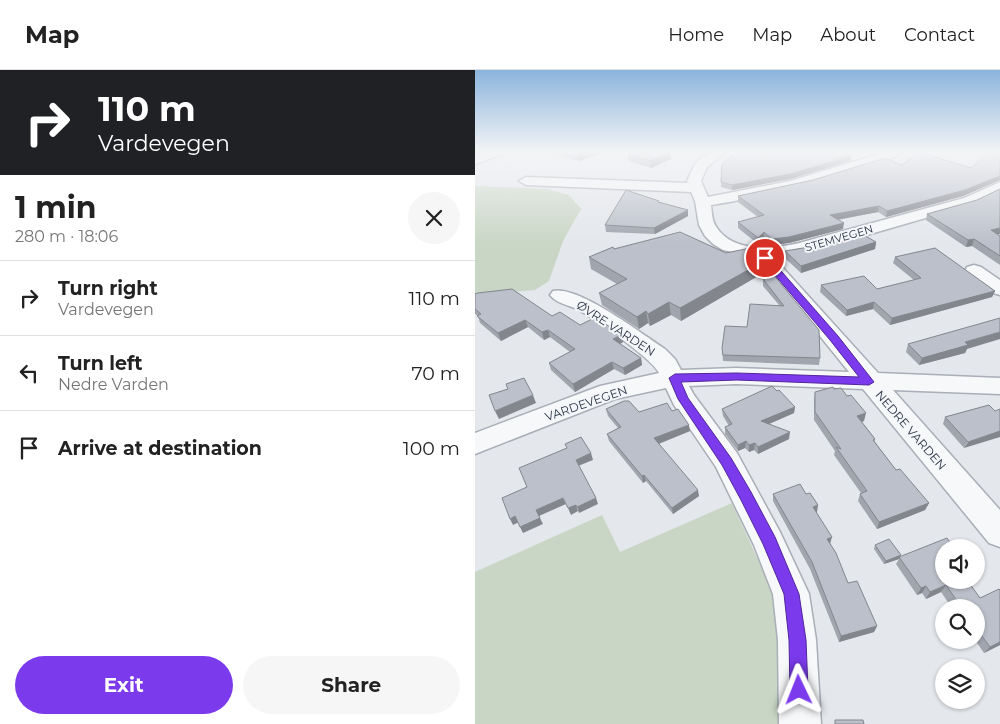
<!DOCTYPE html>
<meta charset="utf-8">
<style>
body{margin:0;font-family:Montserrat,sans-serif;background:#f6f6f6;color:#222;height:100vh;display:flex;flex-direction:column;font-size:19px;white-space:nowrap}
*{box-sizing:border-box;margin:0}
p{font-size:16px;color:#767676}
.icon{flex:none;width:28px;height:28px;fill:none;stroke:currentColor;stroke-width:2;stroke-linecap:round;stroke-linejoin:round}
.map{position:relative;flex:1;overflow:hidden}
.drawer{display:flex;flex-direction:column;background:#fff;width:475px}
.drawer>*{flex:none}
.top-card{background:#202124;color:#fff;overflow:hidden}
.fabs{position:absolute;left:460px;top:469px;display:grid;gap:10px}
.fabs a{display:grid;place-items:center;width:50px;height:50px;border-radius:50%;background:#fff;box-shadow:0 1px 4px #0004;font-size:25px}
.pin{position:absolute;display:grid;place-items:center;width:42px;height:42px;color:#fff;margin:-21px;border:2px solid #fff;border-radius:50%;box-shadow:0 1px 5px #0007}
.me{position:absolute;width:55px;margin:-28px;rotate:358deg;stroke-linejoin:round;filter:drop-shadow(0 0 4px #0008)}
.turn{display:flex;align-items:center;gap:18px;height:105px;padding:0 15px;font-size:22px}
.turn .icon{width:65px;height:65px;stroke-width:2.5}
.turn b{display:block;font-size:35px;line-height:42px}
.round{display:grid;place-items:center;flex:none;width:52px;height:52px;border-radius:26px;background:#f6f6f6}
.overview{display:flex;align-items:center;justify-content:space-between;height:85px;padding:0 15px}
h1{font-size:30px;font-weight:700;line-height:38px}
.action{display:flex;gap:10px;margin-top:auto;padding:10px 15px}
.action a{flex:1;height:58px;border-radius:30px;background:#7c3aed;color:#fff;font-size:20px;font-weight:700;line-height:58px;text-align:center}
.action a+a{background:#f6f6f6;color:#222}
ul{padding:0;list-style:none}
li{display:flex;align-items:center;gap:15px;height:75px;padding:0 15px;border-top:1px solid #e0e0e0}
li div{flex:1}
li b{display:block;font-size:19px}
li em{font-style:normal}
header{display:flex;align-items:center;gap:30px;box-sizing:border-box;height:70px;padding:0 25px;background:#fff;border-bottom:1px solid #e0e0e0}
header strong{font-size:24px}
nav{display:flex;gap:28px;margin-inline-start:auto;font-size:18px}
main{display:flex;flex:1;min-height:0}
.map>svg:first-child{display:block}
</style>
<header>
<strong>Map</strong>
<nav><a>Home</a><a>Map</a><a>About</a><a>Contact</a></nav>
</header>
<main>
<section class="drawer">
<div class="top-card">
<div class="turn"><svg class="icon" aria-label="right" viewBox="0 0 24 24"><path d="M7 20v-9h11M14 6l5 5-5 5"/></svg><div><b>110 m</b>Vardevegen</div></div>
</div>
<div class="overview"><div><h1>1 min</h1><p>280 m · 18:06</p></div><a class="round"><svg class="icon" aria-label="close" viewBox="0 0 24 24"><path d="M6 6l12 12M18 6L6 18"/></svg></a></div>
<ul>
<li><svg class="icon" aria-label="right" viewBox="0 0 24 24"><path d="M7 20v-9h11M14 6l5 5-5 5"/></svg><div><b>Turn right</b><p>Vardevegen</p></div><em>110 m</em></li>
<li><svg class="icon" aria-label="left" viewBox="0 0 24 24"><path d="M17 20v-9H6M10 6l-5 5 5 5"/></svg><div><b>Turn left</b><p>Nedre Varden</p></div><em>70 m</em></li>
<li><svg class="icon" aria-label="arrive" viewBox="0 0 24 24"><path d="M6 21V4h12l-3 4 3 4H6"/></svg><div><b>Arrive at destination</b></div><em>100 m</em></li>
</ul>
<div class="action"><a>Exit</a><a>Share</a></div>
</section>
<div class="map">
<svg width="525" height="654" viewBox="0 0 525 654">
<rect width="100%" height="100%" fill="#e4e7ec"/>
<!-- green -->
<g fill="#c9d6c5">
<polygon points="0,116 73,119 94,125 106,139 88,171 74,211 60,220 0,225"/>
<polygon points="257,433 302,531 310,654 0,654 0,502 127,445 145,482"/>
</g>
<g fill="none" stroke-linecap="round" stroke-linejoin="round">
<defs>
<g id="minor">
<polygon points="10,82 27,82 25,85 0,94 0,86"/>
<path d="M236 82H250L232 97 226 111 233 127 315 111 411 82H426C411 101 266 131 236 135 237 143 237 152 242 158 259 183 299 179 324 173L489 128 525 112V122L499 134 333 182 299 188 403 303 525 308V324L418 320 525 440V477L514 473 388 319 261 314 214 316 219 325 262 383 305 462 334 524 341 570 346 654H304L303 570 298 524 279 475 241 397 199 335 191 318 140 329 0 384V363L125 316 184 303C178 289 118 248 102 239 93 235 81 233 75 225L78 221C103 215 167 264 190 279L200 289 206 300 261 298 374 302 281 187 248 180 238 174 230 166 224 155 220 131 216 122 51 115 44 111 51 107 213 113 212 111 221 92Z"/>
<polygon points="499,195 506,197 525,210 525,225 518,223 492,205 490,201 492,197"/>
</g>
</defs>
<!-- minor casing -->
<use href="#minor" stroke="#a9aeb7" stroke-width="3"/>
<!-- minor -->
<use href="#minor" fill="#f7f8fa" fill-rule="evenodd"/>
</g>
<!-- wall -->
<g fill="#a1a5ae">
<polygon points="72,82 129,82 104,91"/>
<polygon points="152,82 195,82 196,89 176,98 154,91"/>
<polygon points="525,82 525,110 488,126 411,147 403,142 363,150 368,159 314,173 296,175 289,168 283,174 263,158 263,152 283,147 263,132 263,126 427,95 496,98"/>
<polygon points="376,86 375,91 315,109 257,120 246,117 246,112"/>
<polygon points="525,119 525,164 523,164 525,166 525,195 497,176 491,177 451,150 452,144 502,130"/>
<polygon points="184,132 213,140 213,146 180,164 131,162 130,155"/>
<polygon points="401,172 400,179 326,203 310,188 310,181"/>
<polygon points="139,179 290,202 206,251 196,245 175,256 173,253 164,259 127,235 124,223 142,214 116,199 114,187"/>
<polygon points="420,187 520,221 517,227 415,255 398,239 371,246 345,222 346,215 402,219 439,210 418,193"/>
<polygon points="297,203 345,288 344,295 248,291 247,278 272,257 304,235 288,216 288,209"/>
<polygon points="0,224 77,246 105,255 148,272 145,274 166,288 167,295 150,305 139,299 100,322 76,300 74,293 95,282 75,267 69,270 53,257 26,271 5,253 3,246 0,244"/>
<polygon points="433,274 492,279 490,283 444,295 431,282"/>
<polygon points="302,321 320,337 319,343 294,354 314,369 283,384 279,380 274,382 270,378 263,381 250,364 250,357 254,356 248,346 247,339"/>
<polygon points="340,322 389,351 387,352 400,369 400,372 421,400 454,433 450,440 402,459 383,431 385,424 386,423 359,385 360,381 339,350 339,330"/>
<polygon points="514,335 489,378 468,354 470,347"/>
<polygon points="131,339 164,342 197,341 215,361 184,374 224,426 198,444 171,411 168,413 134,371 132,364 143,358 133,346"/>
<polygon points="298,424 331,424 343,435 341,443 373,513 402,556 399,562 364,572 335,499 298,431"/>
<polygon points="400,475 425,487 469,478 505,528 525,520 525,575 509,583 500,570 501,570 501,538 477,538 466,522 451,529 447,523 442,525 421,494 424,489 409,494 399,479"/>
</g>
<!-- shaded-wall -->
<g fill="#83868d">
<polygon points="112,82 129,82 104,91 102,85"/>
<polygon points="195,83 196,89 176,98 176,91"/>
<polygon points="376,86 375,91 315,109 257,120 257,115"/>
<polygon points="525,106 525,110 488,126 411,147 412,141"/>
<polygon points="404,136 403,142 354,151 355,145"/>
<polygon points="213,140 213,146 180,164 179,158"/>
<polygon points="369,153 368,159 314,173 296,175 297,169"/>
<polygon points="525,158 525,164 514,166 516,160"/>
<polygon points="289,162 289,168 283,174 283,168"/>
<polygon points="499,169 497,176 491,177 493,170"/>
<polygon points="401,172 400,179 326,203 326,196"/>
<polygon points="291,190 290,202 206,251 205,238"/>
<polygon points="520,221 517,227 415,255 417,248"/>
<polygon points="194,232 196,245 175,256 173,244"/>
<polygon points="399,232 398,239 371,246 372,240"/>
<polygon points="171,241 173,253 164,259 162,247"/>
<polygon points="50,250 53,257 26,271 23,263"/>
<polygon points="73,260 75,267 69,270 67,262"/>
<polygon points="525,262 525,269 492,279 490,283 444,295 447,288 490,272"/>
<polygon points="146,265 148,272 140,277 138,269"/>
<polygon points="166,288 167,295 150,305 148,298"/>
<polygon points="137,292 139,299 100,322 98,314"/>
<polygon points="58,325 61,333 24,349 20,341"/>
<polygon points="320,337 319,343 285,358 286,351"/>
<polygon points="391,343 389,351 381,353 382,346"/>
<polygon points="214,355 215,361 180,375 179,368"/>
<polygon points="525,361 525,367 489,378 493,372"/>
<polygon points="315,362 314,369 283,384 283,377"/>
<polygon points="271,371 270,378 263,381 263,375"/>
<polygon points="280,373 279,380 274,382 274,375"/>
<polygon points="116,383 118,390 103,396 101,390"/>
<polygon points="169,405 171,411 168,413 167,406"/>
<polygon points="223,420 224,426 198,444 197,438"/>
<polygon points="88,428 91,434 64,446 68,454 48,463 45,457 61,440"/>
<polygon points="121,428 123,434 104,443 102,437"/>
<polygon points="454,433 450,440 402,459 404,452"/>
<polygon points="101,435 103,441 96,445 93,438"/>
<polygon points="343,435 342,442 336,444 338,437"/>
<polygon points="40,446 44,452 38,455 35,449"/>
<polygon points="357,467 355,474 352,469"/>
<polygon points="426,485 424,489 409,494 411,491"/>
<polygon points="471,515 466,522 451,529 455,522"/>
<polygon points="451,516 447,523 442,525 446,518"/>
<polygon points="402,556 399,562 364,572 366,566"/>
<polygon points="525,572 525,575 509,583 515,577"/>
</g>
<!-- building -->
<g fill="#bbc0ca" stroke="#83868d">
<polygon points="90,82 112,82 102,85"/>
<polygon points="153,82 195,82 195,83 176,91 153,85"/>
<polygon points="261,82 376,82 376,86 315,104 257,115 246,112 247,94"/>
<polygon points="444,82 496,98 513,82 525,82 525,106 490,120 412,141 404,136 355,145 369,153 314,167 297,169 289,162 283,168 263,152 289,145 263,126 338,110 410,88 427,95"/>
<polygon points="525,119 525,158 516,160 525,166 525,186 499,169 493,170 452,144 502,130"/>
<polygon points="151,120 184,131 183,132 213,140 179,158 130,155"/>
<polygon points="205,162 251,183 280,177 291,190 205,238 194,232 173,244 171,241 162,247 124,223 152,209 114,187 138,177 139,179"/>
<polygon points="385,163 401,172 326,196 310,181 334,177"/>
<polygon points="460,178 520,221 417,248 399,232 372,240 346,215 389,206 402,219 446,208 420,187"/>
<polygon points="297,203 344,260 345,288 248,285 247,278 250,256 272,257 275,234 309,236 288,209"/>
<polygon points="37,219 77,246 85,242 105,255 121,247 146,265 138,269 166,288 148,298 137,292 98,314 74,293 100,279 73,260 67,262 50,250 23,263 2,246 6,244 0,239 0,224 3,223"/>
<polygon points="525,248 525,262 490,272 493,275 447,288 433,274"/>
<polygon points="49,308 58,325 20,341 14,325 33,319 31,314"/>
<polygon points="297,316 302,321 304,320 320,337 286,351 315,362 283,377 280,373 274,375 271,371 263,375 250,357 257,354 247,339"/>
<polygon points="358,317 359,319 366,318 372,326 376,325 391,343 382,346 400,369 398,370 421,400 425,399 454,433 404,452 385,424 392,421 361,377 366,379 340,342 340,322"/>
<polygon points="149,331 154,331 164,342 192,333 197,341 203,339 214,355 179,368 223,420 197,438 169,405 167,406 132,364 146,357 131,339"/>
<polygon points="514,335 520,341 525,339 525,361 493,372 470,347"/>
<polygon points="106,367 116,383 101,390 121,428 102,437 101,435 93,438 88,428 61,440 65,448 45,457 40,446 35,449 27,428 52,417 44,398 92,378 90,374"/>
<polygon points="325,414 331,424 335,423 343,435 338,437 357,467 352,469 361,483 373,513 382,511 402,556 366,566 337,492 298,424"/>
<polygon points="472,468 479,478 469,478 469,510 492,510 505,528 524,519 525,520 525,572 515,577 501,558 501,538 487,538 471,515 455,522 451,516 446,518 424,487"/>
<polygon points="414,469 426,485 411,491 400,475"/>
<polygon points="360,650 388,650 389,654 360,654"/>
</g>
<!-- sky -->
<linearGradient id="sky" x2="0" y2="1"><stop stop-color="#8bb4dd"/><stop offset="0.47" stop-color="#f3f4f6"/><stop offset="1" stop-color="#f3f4f6" stop-opacity="0"/></linearGradient>
<rect width="525" height="173" fill="url(#sky)"/>
<!-- route -->
<polygon fill="#7c3aed" stroke="#51269a" points="287,186 293,186 363,266 399,312 394,315 262,310 206,312 213,328 256,388 276,422 300,467 324,524 331,570 333,620 331,627 324,629 318,627 315,620 314,570 309,524 288,474 266,430 247,395 203,329 194,308 200,304 262,303 384,307 355,270 287,190"/>
<g text-anchor="middle" dominant-baseline="central" stroke-width="4" stroke-linejoin="round" paint-order="stroke">
<!-- far-street labels -->
<g font-size="11" fill="#2b3445" stroke="#f4f6f9">
<text transform="translate(364 168) rotate(-16)">STEMVEGEN</text>
</g>
<!-- street labels -->
<g font-size="12" fill="#2b3445" stroke="#f4f6f9">
<text transform="translate(141 258) rotate(33)">ØVRE VARDEN</text>
<text transform="translate(111 333) rotate(-19)">VARDEVEGEN</text>
<text transform="translate(436 360) rotate(49)">NEDRE VARDEN</text>
</g>
</g>
</svg>
<div class="fabs">
<a><svg class="icon" aria-label="sound" viewBox="0 0 24 24"><path d="M4 9h4l5-4v14l-5-4H4zM17 9q2 3 0 6"/></svg></a>
<a><svg class="icon" aria-label="search" viewBox="0 0 24 24"><circle cx="10" cy="10" r="6"/><path d="M15 15l6 6"/></svg></a>
<a><svg class="icon" aria-label="layers" viewBox="0 0 24 24"><path d="M12 4l9 5-9 5-9-5zM3 14l9 5 9-5"/></svg></a>
</div>
<div class="pin" style="left:290px;top:188px;background:#d93025"><svg class="icon" aria-label="arrive" viewBox="0 0 24 24"><path d="M6 21V4h12l-3 4 3 4H6"/></svg></div>
<svg class="me" style="left:324px;top:620px" viewBox="-20 -20 40 40"><path d="M0-17L14 15 0 8-14 15z" fill="#7c3aed" stroke="#fff" stroke-width="4"/></svg>
</div>
</main>
